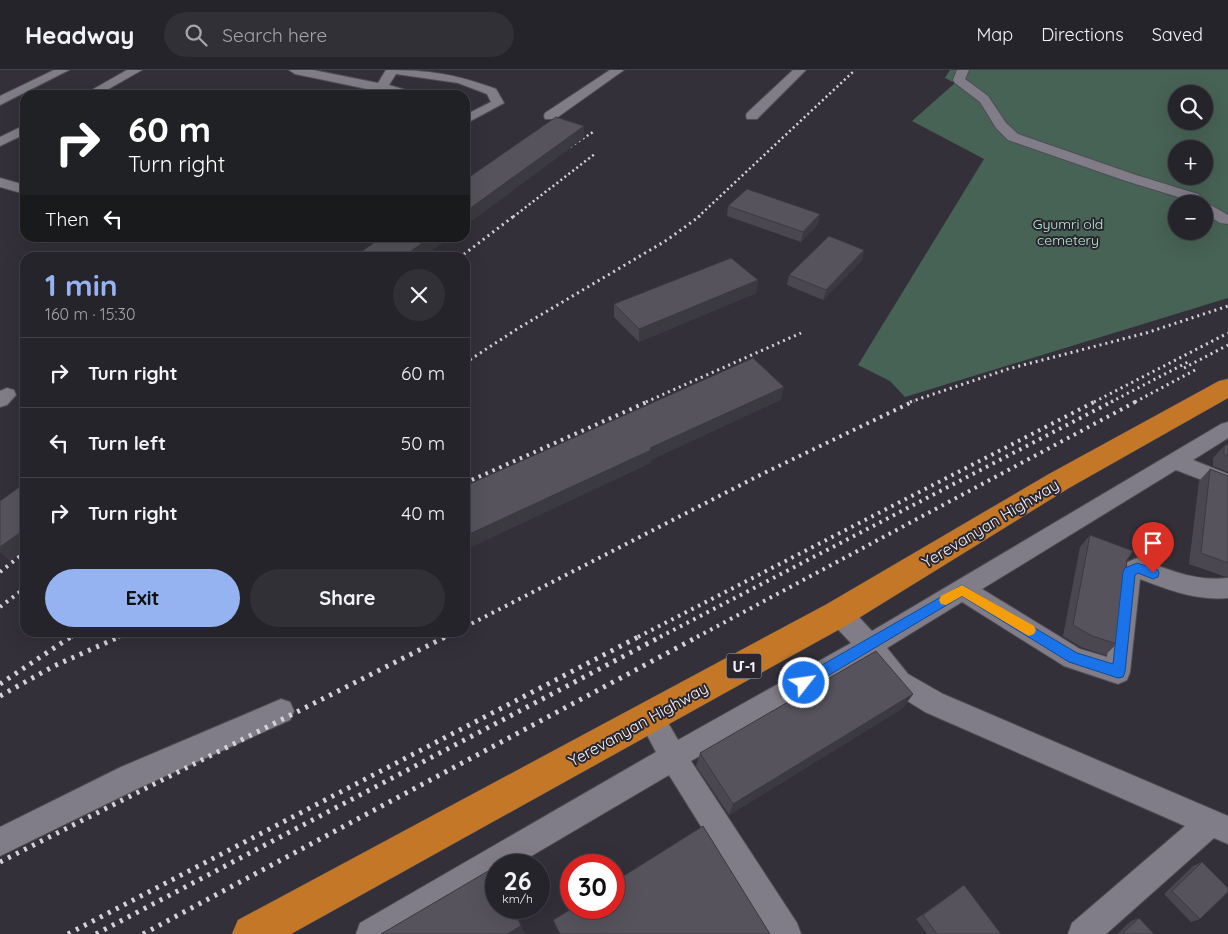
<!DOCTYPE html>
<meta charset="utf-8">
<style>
body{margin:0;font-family:Quicksand,"Noto Sans Armenian",sans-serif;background:#323037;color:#f1f3f6;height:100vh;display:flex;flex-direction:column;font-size:19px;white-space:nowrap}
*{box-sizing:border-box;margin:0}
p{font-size:16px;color:#a4a4a9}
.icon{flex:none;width:28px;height:28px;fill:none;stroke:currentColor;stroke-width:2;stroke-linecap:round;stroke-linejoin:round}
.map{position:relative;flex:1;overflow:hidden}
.side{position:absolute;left:20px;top:182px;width:450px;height:385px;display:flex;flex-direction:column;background:#26242b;border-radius:15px;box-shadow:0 5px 20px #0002,0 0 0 1px #424147}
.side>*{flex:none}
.guide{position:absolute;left:20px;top:20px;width:450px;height:152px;border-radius:15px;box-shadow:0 5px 20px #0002,0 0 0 1px #424147;background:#202124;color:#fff;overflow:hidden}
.buttons{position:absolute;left:1168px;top:15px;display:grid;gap:10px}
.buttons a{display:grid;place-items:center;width:45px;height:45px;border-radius:50%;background:#26242b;box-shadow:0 5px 20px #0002,0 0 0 1px #424147;font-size:25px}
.speed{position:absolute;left:485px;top:784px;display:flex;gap:10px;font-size:25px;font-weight:700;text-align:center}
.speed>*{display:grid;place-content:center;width:65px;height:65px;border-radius:50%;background:#26242b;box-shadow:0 5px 20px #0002,0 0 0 1px #424147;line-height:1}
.speed small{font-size:12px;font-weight:400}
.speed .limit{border:8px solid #d22;background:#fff;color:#111}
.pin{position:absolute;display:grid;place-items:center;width:42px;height:42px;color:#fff;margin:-51px -21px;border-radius:50% 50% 50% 0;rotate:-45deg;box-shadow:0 0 5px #0007}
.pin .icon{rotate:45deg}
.me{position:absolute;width:55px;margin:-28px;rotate:60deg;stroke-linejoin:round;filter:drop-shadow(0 0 4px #0008)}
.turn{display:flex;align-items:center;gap:18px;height:105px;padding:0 25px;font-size:22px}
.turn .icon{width:65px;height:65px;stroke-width:2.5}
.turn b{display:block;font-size:35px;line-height:42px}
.then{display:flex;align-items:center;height:48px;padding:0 25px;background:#0003;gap:10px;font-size:19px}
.round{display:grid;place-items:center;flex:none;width:52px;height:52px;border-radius:26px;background:#323037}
.headline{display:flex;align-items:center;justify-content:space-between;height:85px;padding:0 25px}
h1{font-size:30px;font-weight:700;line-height:38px;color:#95b2f1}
.primary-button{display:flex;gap:10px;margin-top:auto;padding:10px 25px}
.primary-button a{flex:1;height:58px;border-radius:30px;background:#95b2f1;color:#111;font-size:20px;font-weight:700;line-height:58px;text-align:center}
.primary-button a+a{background:#323037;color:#f1f3f6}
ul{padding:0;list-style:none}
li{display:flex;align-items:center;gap:15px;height:70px;padding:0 25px;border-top:1px solid #424147}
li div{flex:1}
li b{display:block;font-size:19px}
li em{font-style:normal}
header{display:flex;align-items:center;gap:30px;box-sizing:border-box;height:70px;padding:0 25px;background:#26242b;border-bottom:1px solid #424147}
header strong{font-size:24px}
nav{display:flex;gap:28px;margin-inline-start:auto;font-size:18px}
.search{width:350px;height:45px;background:#323037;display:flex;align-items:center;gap:12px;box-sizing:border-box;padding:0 18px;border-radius:28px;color:#a4a4a9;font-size:19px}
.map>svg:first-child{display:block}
</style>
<header>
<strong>Headway</strong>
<div class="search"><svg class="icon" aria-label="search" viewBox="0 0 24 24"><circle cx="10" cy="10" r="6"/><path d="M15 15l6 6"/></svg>Search here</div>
<nav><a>Map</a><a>Directions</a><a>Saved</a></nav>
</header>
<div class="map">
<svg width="1228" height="864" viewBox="0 0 1228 864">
<rect width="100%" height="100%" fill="#333039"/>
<!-- green -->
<path fill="#476355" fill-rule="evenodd" d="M950 0H1228V228L905 327 890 311 858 295 984 89 912 51 955 13 945 8ZM1176 24H1204V51H1176ZM1176 79H1204V106H1176ZM1176 134H1204V161H1176Z"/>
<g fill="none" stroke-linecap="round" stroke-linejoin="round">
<defs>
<g id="minor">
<polygon points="54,0 69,0 0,35 0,26"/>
<polygon points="127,0 142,0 98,25 83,25"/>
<path d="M289 0H313L378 13 386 0C429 0 456 4 496 19L504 33 465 54V45L491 32 487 24 458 13 396 4 389 15 413 22 415 25H396L295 4Z"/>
<polygon points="610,0 624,0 555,49 545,49 544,46 545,43"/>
<polygon points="793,0 806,0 757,49 747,49 746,46 747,43"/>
<polygon points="957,0 969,0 965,9 988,26 1006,53 1018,64 1136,105 1198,124 1207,133 1228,145 1228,154 1220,153 1204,143 1204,134 1191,134 1188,130 1126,111 1008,70 996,58 980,32 955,13 953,10"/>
<polygon points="25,55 25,64 0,76 0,67"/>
<polygon points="0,108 25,115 25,124 0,117"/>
<polygon points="7,318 14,320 16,325 7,335 0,337 0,321"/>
<path d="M1228 352V368L1193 390 1228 404V420L1176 400 982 519 1080 579 1107 587 1118 502 1121 495 1137 488C1167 499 1195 512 1228 508V528C1197 531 1169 520 1140 509L1130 602 1127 610 1118 614 1064 596 962 532 887 578 908 604 943 624 1228 746V774L1214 768 1106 864H1068L1072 853 1185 756 925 642 890 620 867 590 691 691 797 853 801 864H768L669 705 516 795H496V807L400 864H356L360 853 656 682 638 648 642 639 651 636 660 639 678 670 851 573 830 551 826 544 830 537C848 530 860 549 872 561L1221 354Z"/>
<polygon points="281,629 290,632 294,641 290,650 141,717 0,786 0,757 121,697"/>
</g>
<polygon id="highway" points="1228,309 1228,328 1069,418 849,554 291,864 232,864 238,850 827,534 1049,404 1219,311"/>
</defs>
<!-- minor casing -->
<use href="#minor" stroke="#4f4d55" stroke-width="2"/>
<!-- highway casing -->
<use href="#highway" stroke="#4f4d55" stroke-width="1"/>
<!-- minor -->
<use href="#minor" fill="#807d88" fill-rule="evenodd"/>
<!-- highway -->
<use href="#highway" fill="#c47827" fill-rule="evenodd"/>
<!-- rail-far3 -->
<g stroke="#d4d2d9" stroke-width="2.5" stroke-dasharray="2 3" stroke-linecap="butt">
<polyline points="570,77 593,62"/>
<polyline points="513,147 596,83"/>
<polyline points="698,147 855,0"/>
</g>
<!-- rail-far2 -->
<g stroke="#d4d2d9" stroke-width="3" stroke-dasharray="2 4" stroke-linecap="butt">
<polyline points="459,188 514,146"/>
<polyline points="465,293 517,259 667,170 700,146"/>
<polyline points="1184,298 1228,275"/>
<polyline points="646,332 801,263"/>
<polyline points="910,332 1008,299 1146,263 1228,236"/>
<polyline points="1094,332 1228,263"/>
<polyline points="1111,332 1188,292"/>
<polyline points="1135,332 1197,299"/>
</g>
<!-- rail-far1 -->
<g stroke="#d4d2d9" stroke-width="4" stroke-dasharray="2.5 5" stroke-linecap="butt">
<polyline points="465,413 649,331"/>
<polyline points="0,502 25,482"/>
<polyline points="0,537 25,518"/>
<polyline points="465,557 762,404 914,331"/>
<polyline points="71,567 78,562"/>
<polyline points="118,567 129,562"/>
<polyline points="444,567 454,562"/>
<polyline points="638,567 1096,331"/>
<polyline points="660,567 1113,331"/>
<polyline points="697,567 1137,331"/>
</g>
<!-- rail -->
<g stroke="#d4d2d9" stroke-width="5" stroke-dasharray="3 6" stroke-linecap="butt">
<polyline points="0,614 72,566"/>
<polyline points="0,626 54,596 121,566"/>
<polyline points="0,792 447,566"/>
<polyline points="68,864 640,566"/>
<polyline points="96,864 662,566"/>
<polyline points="143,864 699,566"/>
</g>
</g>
<!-- wall -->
<g fill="#4a4750">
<polygon points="728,136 818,154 801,172 727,146"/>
<polygon points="864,180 862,190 823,230 787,215 789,205"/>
<polygon points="758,210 756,223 639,272 614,247 614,234"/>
<polygon points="1228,374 1228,402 1213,396 1213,388 1224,376"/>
<polygon points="1210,399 1228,406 1228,507 1223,506 1189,494 1199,411"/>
<polygon points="1090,465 1127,490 1117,574 1105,585 1081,577 1063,566 1080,477"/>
<polygon points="913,624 903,638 729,745 696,696 700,683"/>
<polygon points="1202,792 1200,849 1191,852 1164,824 1193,796"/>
<polygon points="964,815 1001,864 927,864 916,849"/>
<polygon points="1139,848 1154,864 1117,864 1131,851"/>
</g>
<!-- shaded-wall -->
<g fill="#3c3a41">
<polygon points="584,56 584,68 465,156 465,142"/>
<polygon points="820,144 818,154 801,172 803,162"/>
<polygon points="429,168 449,168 422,188 402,188"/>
<polygon points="864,180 862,190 823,230 826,220"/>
<polygon points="758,210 756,223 639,272 639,259"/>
<polygon points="784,317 781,330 651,390 651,393 465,480 465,466 650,378"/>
<polygon points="25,459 25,480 10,491 0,482 0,477"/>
<polygon points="913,624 903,638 729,745 733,734"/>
<polygon points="513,838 525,863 523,864 507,864"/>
</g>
<!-- building -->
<g fill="#56535d" stroke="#3c3a41">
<polygon points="556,47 584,56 465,142 465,110"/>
<polygon points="747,119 820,144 803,162 728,136"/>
<polygon points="829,166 864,180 826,220 789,205"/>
<polygon points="381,168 429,168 402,188 352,188"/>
<polygon points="731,188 758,210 639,259 614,234"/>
<polygon points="753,288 784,317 650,378 651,380 465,466 465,416"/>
<polygon points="1228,374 1228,386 1224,384 1224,376"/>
<polygon points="1210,399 1228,406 1228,493 1201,483"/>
<polygon points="25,413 25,459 0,477 0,431"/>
<polygon points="1090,465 1133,481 1127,490 1117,574 1092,566 1073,555"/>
<polygon points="876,581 913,624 733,734 700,683"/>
<polygon points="703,756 770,864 560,864 553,850 573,838 614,838 614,812"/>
<polygon points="1202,792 1228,818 1228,822 1200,849 1172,821"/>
<polygon points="495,797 496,801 496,838 513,838 521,856 507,864 381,864"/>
<polygon points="964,815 1001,864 937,864 923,845"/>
<polygon points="1139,848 1154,864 1122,864"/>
</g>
<!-- route -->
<polygon fill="#1a73e8" stroke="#114b97" points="1137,493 1158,500 1159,503 1158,507 1153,509 1138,503 1135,505 1125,602 1123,607 1118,608 1069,592 962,526 809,617 804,619 799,617 798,613 799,608 962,515 1077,583 1113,594 1123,502 1125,498"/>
<!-- slow -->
<polygon fill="#f59e0b" points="962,515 1034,556 1036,560 1034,564 1029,566 1025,564 962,526 946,535 941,534 939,530 941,526"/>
<g text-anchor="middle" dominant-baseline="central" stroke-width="4" stroke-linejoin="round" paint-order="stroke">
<!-- far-park labels -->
<g font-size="14" fill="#b7f0d3" stroke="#29262f">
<text x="1068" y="154">Gyumri old<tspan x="1068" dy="16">cemetery</tspan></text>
</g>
<!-- shield labels -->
<rect fill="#29262f" stroke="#b8b6bc" stroke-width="1" x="726.5" y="583.5" width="35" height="25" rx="4"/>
<g font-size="15" font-weight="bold" fill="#f5f3f9">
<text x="744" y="596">Մ-1</text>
</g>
<!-- street labels -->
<g font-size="16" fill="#f5f3f9" stroke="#29262f">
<text transform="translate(990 453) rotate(-31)">Yerevanyan Highway</text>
<text transform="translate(638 654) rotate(-29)">Yerevanyan Highway</text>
</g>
</g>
</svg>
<div class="buttons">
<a><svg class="icon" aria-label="search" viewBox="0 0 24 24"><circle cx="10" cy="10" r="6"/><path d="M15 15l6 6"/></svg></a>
<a>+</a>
<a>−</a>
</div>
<div class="speed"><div>26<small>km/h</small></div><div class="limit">30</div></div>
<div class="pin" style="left:1153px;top:503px;background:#d93025"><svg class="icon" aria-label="arrive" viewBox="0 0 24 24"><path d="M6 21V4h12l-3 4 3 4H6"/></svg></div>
<svg class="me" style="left:804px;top:613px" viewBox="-20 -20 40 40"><circle r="17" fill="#1a73e8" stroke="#fff" stroke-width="3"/><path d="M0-11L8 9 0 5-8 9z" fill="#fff"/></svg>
<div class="guide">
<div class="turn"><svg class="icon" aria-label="right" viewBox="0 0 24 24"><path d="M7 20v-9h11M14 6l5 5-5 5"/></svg><div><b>60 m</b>Turn right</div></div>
<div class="then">Then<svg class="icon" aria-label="left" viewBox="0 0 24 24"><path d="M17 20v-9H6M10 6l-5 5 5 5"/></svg></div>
</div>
<section class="side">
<div class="headline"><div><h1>1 min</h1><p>160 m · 15:30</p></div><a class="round"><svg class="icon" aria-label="close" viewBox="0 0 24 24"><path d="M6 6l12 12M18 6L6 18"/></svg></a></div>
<ul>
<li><svg class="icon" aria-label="right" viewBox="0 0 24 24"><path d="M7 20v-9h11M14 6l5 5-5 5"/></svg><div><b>Turn right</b></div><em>60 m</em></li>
<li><svg class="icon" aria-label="left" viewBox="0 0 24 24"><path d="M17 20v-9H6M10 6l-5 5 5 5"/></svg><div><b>Turn left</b></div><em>50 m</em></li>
<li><svg class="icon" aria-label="right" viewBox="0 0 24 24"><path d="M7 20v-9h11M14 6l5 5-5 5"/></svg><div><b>Turn right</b></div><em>40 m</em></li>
</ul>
<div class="primary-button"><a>Exit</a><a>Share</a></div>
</section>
</div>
